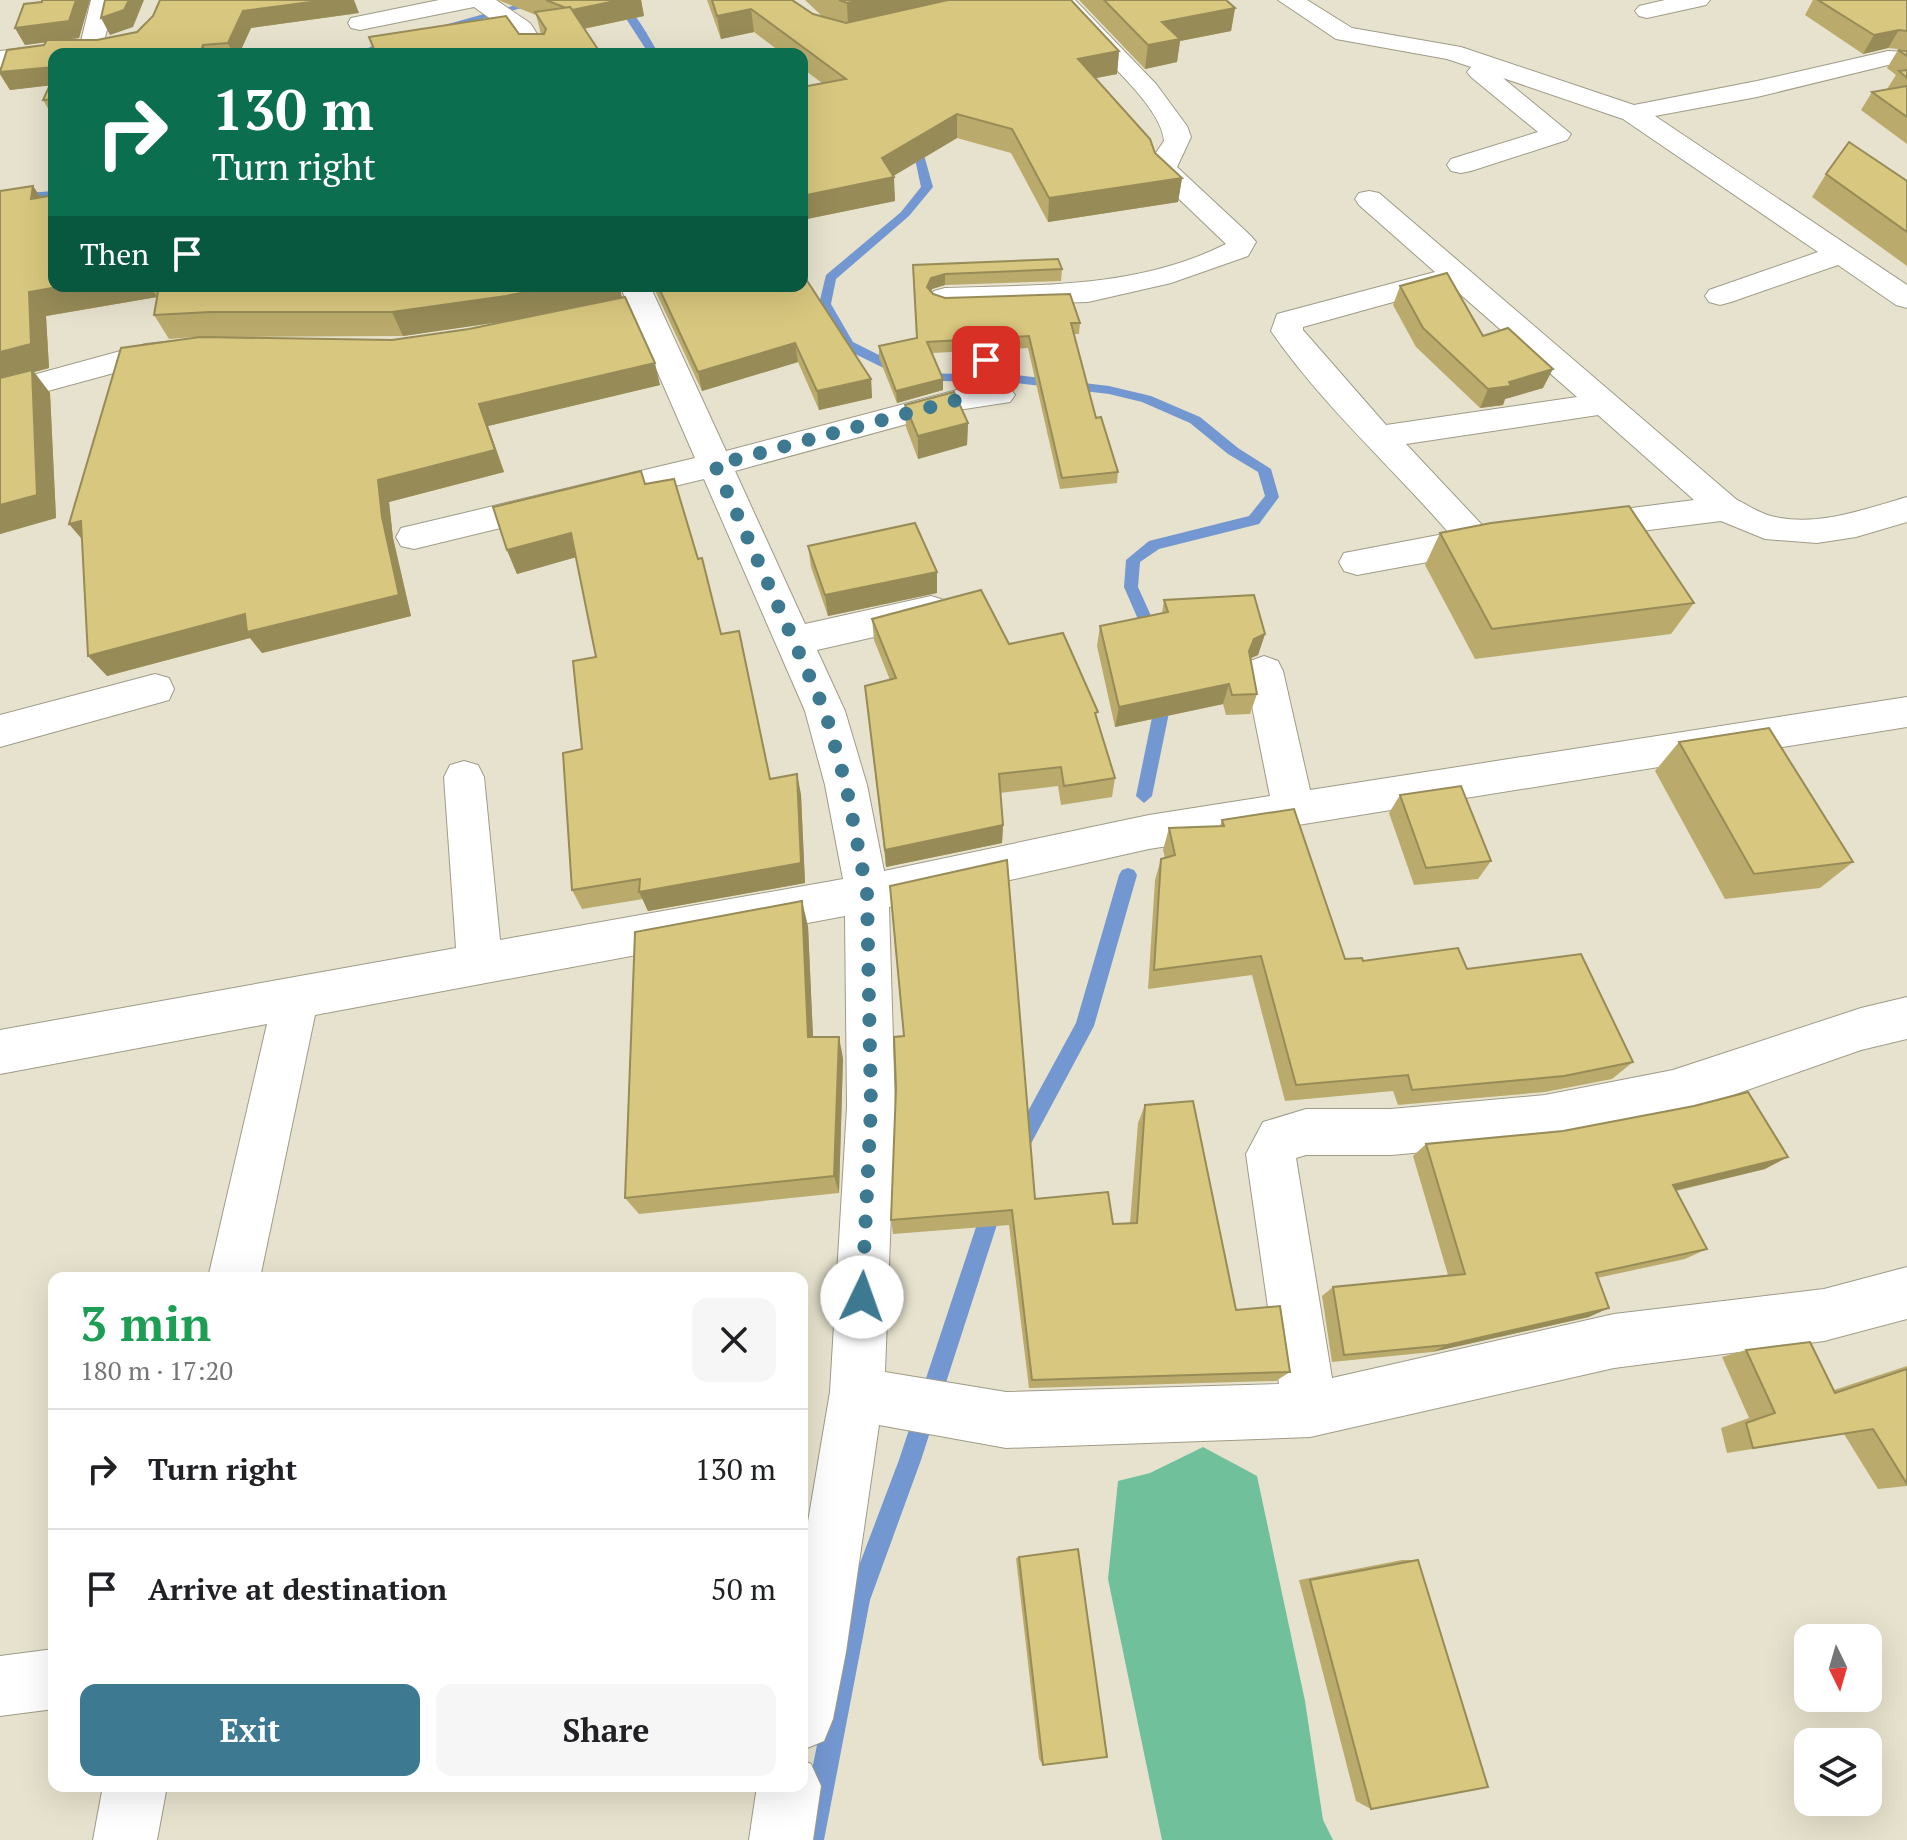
<!DOCTYPE html>
<meta charset="utf-8">
<style>
body{margin:0;font-family:"PT Serif",serif;background:#f6f6f6;color:#202124;height:100vh;display:flex;flex-direction:column;font-size:30px;white-space:nowrap}
*{box-sizing:border-box;margin:0}
p{font-size:26px;color:#757577}
.icon{flex:none;width:44px;height:44px;fill:none;stroke:currentColor;stroke-width:2;stroke-linecap:round;stroke-linejoin:round}
.map{position:relative;flex:1;overflow:hidden}
.drawer{position:absolute;left:48px;top:1272px;width:760px;height:520px;display:flex;flex-direction:column;background:#fff;border-radius:16px;box-shadow:0 8px 32px #0002}
.drawer>*{flex:none}
.top-card{position:absolute;left:48px;top:48px;width:760px;height:244px;border-radius:16px;box-shadow:0 8px 32px #0002;background:#0b6e4f;color:#fff;overflow:hidden}
.needle{width:52px;rotate:175deg}
.tools{position:absolute;left:1794px;top:1624px;display:grid;gap:16px}
.tools a{display:grid;place-items:center;width:88px;height:88px;border-radius:16px;background:#fff;box-shadow:0 8px 32px #0002;font-size:40px}
.pin{position:absolute;display:grid;place-items:center;width:68px;height:68px;color:#fff;margin:-34px;border-radius:16px;box-shadow:0 4px 12px #0006}
.me{position:absolute;width:88px;margin:-44px;rotate:3deg;stroke-linejoin:round;filter:drop-shadow(0 0 6px #0008)}
.turn{display:flex;align-items:center;gap:28px;height:168px;padding:0 32px;font-size:36px}
.turn .icon{width:104px;height:104px;stroke-width:2.5}
.turn b{display:block;font-size:56px;line-height:68px}
.then{display:flex;align-items:center;height:76px;padding:0 32px;background:#0003;gap:16px;font-size:30px}
.round{display:grid;place-items:center;flex:none;width:84px;height:84px;border-radius:16px;background:#f6f6f6}
.head{display:flex;align-items:center;justify-content:space-between;height:136px;padding:0 32px}
h1{font-size:48px;font-weight:800;line-height:60px;color:#1e9e55}
.cta{display:flex;gap:16px;margin-top:auto;padding:16px 32px}
.cta a{flex:1;height:92px;border-radius:16px;background:#3d7990;color:#fff;font-size:32px;font-weight:800;line-height:92px;text-align:center}
.cta a+a{background:#f6f6f6;color:#202124}
ul{padding:0;list-style:none}
li{display:flex;align-items:center;gap:24px;height:120px;padding:0 32px;border-top:2px solid #e0e0e0}
li div{flex:1}
li b{display:block;font-size:30px}
li em{font-style:normal}
.map>svg:first-child{display:block}
</style>
<div class="map">
<svg width="1907" height="1840" viewBox="0 0 1907 1840">
<rect width="100%" height="100%" fill="#e7e2cd"/>
<!-- forest -->
<polygon fill="#70c09c" points="1203,1447 1257,1476 1305,1701 1323,1820 1333,1840 1162,1840 1108,1579 1118,1481 1150,1473"/>
<g fill="none" stroke-linecap="round" stroke-linejoin="round">
<!-- stream -->
<g fill="#7397d1" fill-rule="evenodd">
<polygon points="534,0 550,0 428,34 423,31"/>
<path d="M606 0C633 0 646 34 659 54H649L623 14Z"/>
<polygon points="392,37 401,39 369,54 355,54"/>
<polygon points="896,146 904,146 924,155 933,187 909,216 836,279 831,304 853,342 915,373 1016,375 1109,386 1151,396 1200,417 1238,448 1271,469 1279,497 1259,524 1159,549 1140,562 1138,587 1161,638 1158,642 1148,642 1124,587 1126,560 1149,541 1249,516 1265,496 1258,472 1228,454 1190,423 1142,402 1109,394 1016,383 908,380 843,348 819,304 826,275 901,212 921,187 915,159 896,150"/>
<polygon points="54,191 54,197 0,201 0,195"/>
<polygon points="1165,687 1173,693 1152,796 1144,803 1136,796 1157,693"/>
<polygon points="1128,868 1134,870 1137,875 1094,1026 1026,1153 1019,1156 1012,1153 1009,1146 1076,1023 1119,875 1122,870"/>
<polygon points="993,1196 1000,1199 1003,1206 921,1460 870,1600 824,1840 798,1840 846,1600 899,1460 983,1206 986,1199"/>
</g>
<defs>
<g id="street">
<polygon points="91,0 115,0 101,52 54,54 54,59 0,67 0,51 81,41"/>
<polygon points="439,0 496,0 530,23 550,54 526,54 512,34 474,7 360,30 351,28 348,23 351,18"/>
<path d="M1050 0H1075L1156 84 1187 126 1191 137 1177 167 1251 236 1256 242 1248 256 1171 283 1088 302 945 306 934 303 930 297 934 291 945 288C1040 285 1139 288 1226 244L1154 175 1149 163 1164 141C1162 101 1075 35 1050 0Z"/>
<polygon points="1278,0 1307,0 1352,28 1461,47 1634,105 1757,81 1888,51 1907,52 1907,68 1888,65 1757,97 1655,116 1907,285 1907,308 1896,305 1838,265 1731,302 1720,305 1709,302 1705,296 1709,290 1818,252 1623,119 1503,78 1571,134 1567,140 1471,171 1461,173 1451,171 1447,165 1451,159 1538,132 1471,77 1467,72 1471,67 1447,59 1336,39"/>
<polygon points="1665,0 1710,0 1706,5 1647,18 1639,16 1635,11 1639,6"/>
<path d="M1369 191 1379 193 1737 500C1748 505 1759 513 1771 516 1817 528 1864 509 1907 497V522L1856 537 1817 543 1765 539 1721 521 1577 539 1565 536 1559 527 1565 518 1577 515 1694 500 1598 415 1406 444 1484 527 1493 526 1506 529 1511 538 1506 547 1493 550 1357 575 1344 571 1339 562 1344 553 1449 533C1391 466 1322 405 1271 331L1277 314 1435 272 1359 205 1355 199 1359 193ZM1451 286 1577 397 1386 425 1303 330V327Z"/>
<polygon points="620,286 650,286 726,451 957,390 999,385 1010,388 1015,395 1010,402 958,410 735,471 805,624 931,596 944,600 950,610 944,620 931,624 817,650 845,711 867,785 884,871 1149,815 1270,796 1245,671 1250,661 1264,656 1278,661 1283,671 1310,790 1907,697 1907,727 1149,849 889,907 895,1107 885,1372 1006,1392 1279,1384 1246,1154 1263,1122 1306,1109 1391,1109 1545,1095 1673,1070 1861,1008 1907,997 1907,1039 1861,1050 1673,1116 1545,1141 1391,1155 1306,1155 1296,1158 1332,1378 1614,1314 1824,1289 1907,1267 1907,1319 1824,1341 1614,1368 1310,1437 1006,1448 879,1425 846,1652 833,1719 824,1741 802,1750 802,1557 830,1392 847,1107 845,916 315,1015 260,1278 208,1278 267,1024 0,1074 0,1030 456,948 444,777 450,765 464,761 478,765 484,777 500,940 843,879 825,785 805,711 704,479 414,549 401,546 396,537 401,528 414,525 695,458"/>
<polygon points="174,341 185,344 190,351 185,358 147,364 0,404 0,384 146,344"/>
<polygon points="155,674 169,678 174,689 169,700 0,747 0,715"/>
<polygon points="54,1649 54,1709 0,1716 0,1656"/>
<polygon points="802,1760 811,1764 821,1786 813,1840 749,1840 757,1786 802,1786"/>
<polygon points="103,1786 167,1786 157,1840 93,1840"/>
</g>
</defs>
<!-- street casing -->
<use href="#street" stroke="#9f9b87" stroke-width="2"/>
<!-- street -->
<use href="#street" fill="#fff" fill-rule="evenodd"/>
</g>
<!-- wall -->
<g fill="#baab6c" fill-rule="evenodd">
<polygon points="42,0 90,0 79,38 64,40 97,40 359,13 251,28 239,54 54,54 53,117 43,100 50,85 10,90 0,74 0,70 44,45 46,42 25,45 15,28 42,2"/>
<polygon points="498,0 641,0 644,16 584,29 601,54 519,34 541,34 536,15"/>
<polygon points="707,0 792,0 813,14 823,17 805,0 1071,0 1119,51 1117,74 1096,78 1155,153 1182,178 1178,202 1048,222 1011,153 957,138 893,176 895,201 802,220 802,87 822,83 802,68 802,54 783,54 754,32 721,39"/>
<polygon points="1079,0 1226,0 1235,8 1231,31 1180,41 1177,62 1145,69"/>
<polygon points="1813,0 1907,0 1907,50 1888,48 1863,54 1805,15"/>
<polygon points="1898,50 1907,51 1907,144 1861,110 1872,92 1887,89 1896,75 1887,68"/>
<polygon points="1826,174 1907,181 1907,266 1812,197"/>
<path d="M33 186 40 197 54 286H619L622 298 660 385 488 426 504 472 389 502 393 538 411 616 262 653 250 638 107 676 82 539 69 524 194 337 169 339 154 315 157 297 46 316 49 368 34 372 50 393 56 518 0 534ZM514 320 469 329 392 340 206 337 403 336Z"/>
<polygon points="913,265 1062,269 1061,281 945,285 932,289 931,291 933,294 945,298 1080,323 1079,334 1074,334 1096,418 1118,472 1117,483 1060,489 1028,348 932,353 943,379 943,390 897,403 879,358 879,346 917,338"/>
<polygon points="653,286 802,286 871,379 872,398 819,410 798,362 702,391"/>
<polygon points="1400,286 1483,336 1543,388 1505,399 1503,405 1480,408 1416,347 1393,305"/>
<polygon points="905,405 968,423 967,445 918,459 906,427"/>
<polygon points="645,484 698,559 721,634 771,779 797,774 801,795 805,883 648,911 643,899 582,909 572,890 582,749 596,657 576,557 517,574 507,550"/>
<polygon points="1440,533 1694,603 1671,634 1475,659 1425,565"/>
<polygon points="808,546 937,572 937,593 828,616 811,567"/>
<polygon points="1164,600 1265,634 1258,655 1250,658 1257,694 1250,714 1226,715 1223,704 1115,727 1097,646 1100,626 1162,613"/>
<polygon points="872,619 1009,644 1097,720 1115,778 1112,797 1061,805 1058,786 1000,793 1003,825 1002,843 886,867 865,686 890,680 874,640"/>
<polygon points="1679,742 1853,862 1820,888 1725,899 1655,771"/>
<polygon points="1400,795 1491,861 1478,879 1414,885 1389,813"/>
<polygon points="1222,820 1345,959 1467,969 1633,1062 1612,1079 1545,1092 1398,1105 1393,1091 1285,1101 1252,975 1148,989 1155,880 1161,859 1165,858 1163,850 1169,828 1220,826"/>
<polygon points="808,926 813,1037 843,1058 839,1193 639,1214 625,1198"/>
<polygon points="1145,1105 1236,1310 1290,1372 1276,1381 1029,1388 1009,1225 893,1234 891,1220 1035,1199 1113,1224 1130,1223 1138,1123"/>
<polygon points="1426,1144 1765,1169 1676,1191 1707,1249 1685,1259 1597,1278 1589,1317 1432,1352 1332,1362 1322,1296 1333,1287 1448,1275 1413,1156"/>
<polygon points="1746,1350 1834,1390 1907,1366 1907,1486 1878,1489 1844,1434 1727,1453 1721,1428 1749,1418 1722,1357"/>
<polygon points="1019,1557 1043,1765 1039,1759 1016,1558"/>
<polygon points="1402,1560 1418,1560 1371,1809 1356,1801 1299,1580"/>
</g>
<!-- shaded-wall -->
<g fill="#978b58">
<polygon points="76,0 90,0 79,38 25,45 15,28"/>
<polygon points="129,0 144,0 133,27 110,35 101,18"/>
<polygon points="326,0 354,0 359,13 251,28 239,54 233,54 228,43 243,11"/>
<polygon points="620,0 641,0 644,16 577,30 572,10"/>
<polygon points="859,0 965,0 848,26 847,3"/>
<polygon points="1235,8 1231,31 1180,41 1177,62 1145,69 1148,45 1162,22"/>
<polygon points="751,9 754,32 721,39 717,16"/>
<polygon points="1899,30 1888,48 1863,54 1874,35"/>
<polygon points="203,45 208,54 200,54"/>
<polygon points="1119,51 1117,74 1076,82 1078,59"/>
<polygon points="54,67 54,85 10,90 0,74 0,72"/>
<polygon points="957,114 957,138 890,178 894,177 895,201 802,220 802,196 882,158"/>
<polygon points="1182,178 1178,202 1048,222 1049,198"/>
<polygon points="33,186 49,210 31,199"/>
<polygon points="945,274 945,285 932,289 928,299 927,287 931,278"/>
<polygon points="63,286 150,286 157,297 46,316 49,368 34,372 50,393 56,518 0,534 0,352 29,292"/>
<polygon points="555,286 619,286 622,298 514,320 403,336 392,312"/>
<polygon points="795,343 798,362 702,391 698,372"/>
<polygon points="655,363 660,385 488,426 504,472 389,502 393,538 411,616 262,653 250,638 107,676 88,656 382,517 378,480 479,404"/>
<polygon points="1553,369 1543,388 1505,399 1503,405 1480,408 1488,389"/>
<polygon points="871,379 872,398 819,410 817,391"/>
<polygon points="943,379 943,390 897,403 896,391"/>
<polygon points="968,423 967,445 918,459 918,436"/>
<polygon points="81,521 87,545 69,524"/>
<polygon points="571,533 580,556 517,574 507,550"/>
<polygon points="937,572 937,593 828,616 825,595"/>
<polygon points="1265,634 1258,655 1247,660 1249,651 1254,639"/>
<polygon points="1229,684 1223,704 1115,727 1119,707"/>
<polygon points="797,774 801,795 805,883 648,911 639,892"/>
<polygon points="1003,825 1002,843 886,867 885,850"/>
<polygon points="802,901 808,926 814,1059 808,1037"/>
<polygon points="839,1037 843,1058 839,1193 834,1176"/>
<polygon points="1788,1157 1765,1169 1652,1196 1673,1185"/>
<polygon points="1609,1308 1589,1317 1432,1352 1447,1345"/>
</g>
<!-- building -->
<g fill="#d8c77e" stroke="#978b58" stroke-width="2">
<polygon points="42,0 76,0 69,21 15,28 24,4 42,2"/>
<polygon points="105,0 129,0 124,10 101,18"/>
<polygon points="160,0 326,0 243,11 228,43 203,45 200,54 54,54 54,67 0,72 7,50 44,45 47,40 97,40 137,32 153,16"/>
<polygon points="546,0 620,0 572,10 570,7 566,8"/>
<polygon points="712,0 792,0 813,14 846,23 948,0 1071,0 1119,51 1078,59 1150,139 1155,153 1182,178 1049,198 1012,129 957,114 882,158 894,177 802,196 802,87 846,79 751,9 717,16"/>
<polygon points="839,0 859,0 847,3"/>
<polygon points="1104,0 1226,0 1235,8 1162,22 1180,39 1148,45"/>
<polygon points="1818,0 1907,0 1907,31 1899,30 1874,35"/>
<polygon points="570,7 601,54 376,54 369,37 506,16 519,34 544,34 546,29 535,12"/>
<polygon points="1898,50 1907,51 1907,56"/>
<polygon points="1907,70 1907,78 1899,71"/>
<polygon points="54,76 54,99 43,100"/>
<polygon points="1907,86 1907,117 1872,92"/>
<polygon points="1849,142 1907,181 1907,232 1826,174"/>
<polygon points="33,186 31,199 54,195 54,286 63,286 29,292 31,344 0,352 0,191"/>
<polygon points="1058,259 1062,269 945,274 931,278 927,287 933,294 945,298 1070,294 1080,323 1071,323 1096,418 1101,417 1118,472 1062,478 1029,336 927,342 943,379 896,391 879,346 917,338 913,265"/>
<polygon points="802,273 871,379 817,391 795,343 698,372 658,286 802,286"/>
<polygon points="1447,273 1483,336 1508,328 1553,369 1509,382 1511,386 1488,389 1423,328 1400,286"/>
<polygon points="159,286 555,286 506,296 392,312 210,312 154,315"/>
<polygon points="625,297 655,363 479,404 495,450 378,480 382,517 399,595 247,632 245,614 88,656 81,521 69,524 121,348 200,337 392,340 469,329"/>
<polygon points="32,370 37,495 0,505 0,378"/>
<polygon points="954,392 968,423 918,436 905,405"/>
<polygon points="641,471 645,484 674,479 698,559 702,558 721,634 739,631 770,779 797,774 801,863 639,892 640,879 572,890 563,753 582,749 573,661 596,657 571,533 507,550 493,507"/>
<polygon points="1629,506 1694,603 1492,629 1440,533 1491,523"/>
<polygon points="915,523 937,572 825,595 808,546"/>
<polygon points="981,590 1009,644 1063,633 1098,712 1095,713 1115,778 1064,786 1061,767 999,774 1003,825 885,850 865,686 896,678 872,619"/>
<polygon points="1254,595 1265,634 1254,639 1249,651 1257,694 1232,695 1229,684 1119,707 1100,626 1168,612 1164,600"/>
<polygon points="1769,728 1853,862 1754,874 1679,742"/>
<polygon points="1461,786 1491,861 1426,868 1400,795"/>
<polygon points="1294,809 1345,959 1362,958 1363,961 1458,948 1467,969 1581,954 1633,1062 1564,1076 1412,1090 1408,1075 1296,1085 1261,956 1154,970 1161,859 1175,855 1169,828 1224,826 1222,820"/>
<polygon points="1007,860 1035,1199 1108,1192 1113,1224 1137,1223 1145,1105 1193,1101 1236,1310 1280,1306 1290,1372 1032,1380 1012,1210 891,1220 896,1088 894,1037 904,1036 890,886"/>
<polygon points="802,901 808,1037 839,1037 834,1176 625,1198 635,932"/>
<polygon points="1748,1092 1788,1157 1673,1185 1707,1249 1596,1273 1609,1308 1447,1345 1344,1355 1333,1287 1465,1274 1426,1144 1563,1131 1694,1106"/>
<polygon points="1810,1342 1835,1393 1907,1369 1907,1484 1873,1429 1753,1448 1746,1423 1775,1413 1746,1350"/>
<polygon points="1078,1549 1107,1757 1043,1765 1019,1557"/>
<polygon points="1418,1560 1488,1787 1371,1809 1310,1580"/>
</g>
<g fill="none" stroke-linecap="round" stroke-linejoin="round">
<!-- route -->
<polyline stroke="#3d7990" stroke-width="14" stroke-dasharray="0 25.2" points="862,1297 871,1107 867,893 846,785 825,711 715,465 957,400 986,360"/>
</g>
</svg>
<div class="tools">
<a><svg class="needle" viewBox="-14 -14 28 28"><path d="M0-13l5 13h-10z" fill="#e53935"/><path d="M0 13l5-13h-10z" fill="#757577"/></svg></a>
<a><svg class="icon" aria-label="layers" viewBox="0 0 24 24"><path d="M12 4l9 5-9 5-9-5zM3 14l9 5 9-5"/></svg></a>
</div>
<div class="pin" style="left:986px;top:360px;background:#d93025"><svg class="icon" aria-label="arrive" viewBox="0 0 24 24"><path d="M6 21V4h12l-3 4 3 4H6"/></svg></div>
<svg class="me" style="left:862px;top:1297px" viewBox="-20 -20 40 40"><circle r="19" fill="#fff"/><path d="M0-13L10 11 0 6-10 11z" fill="#3d7990"/></svg>
<div class="top-card">
<div class="turn"><svg class="icon" aria-label="right" viewBox="0 0 24 24"><path d="M7 20v-9h11M14 6l5 5-5 5"/></svg><div><b>130 m</b>Turn right</div></div>
<div class="then">Then<svg class="icon" aria-label="arrive" viewBox="0 0 24 24"><path d="M6 21V4h12l-3 4 3 4H6"/></svg></div>
</div>
<section class="drawer">
<div class="head"><div><h1>3 min</h1><p>180 m · 17:20</p></div><a class="round"><svg class="icon" aria-label="close" viewBox="0 0 24 24"><path d="M6 6l12 12M18 6L6 18"/></svg></a></div>
<ul>
<li><svg class="icon" aria-label="right" viewBox="0 0 24 24"><path d="M7 20v-9h11M14 6l5 5-5 5"/></svg><div><b>Turn right</b></div><em>130 m</em></li>
<li><svg class="icon" aria-label="arrive" viewBox="0 0 24 24"><path d="M6 21V4h12l-3 4 3 4H6"/></svg><div><b>Arrive at destination</b></div><em>50 m</em></li>
</ul>
<div class="cta"><a>Exit</a><a>Share</a></div>
</section>
</div>
